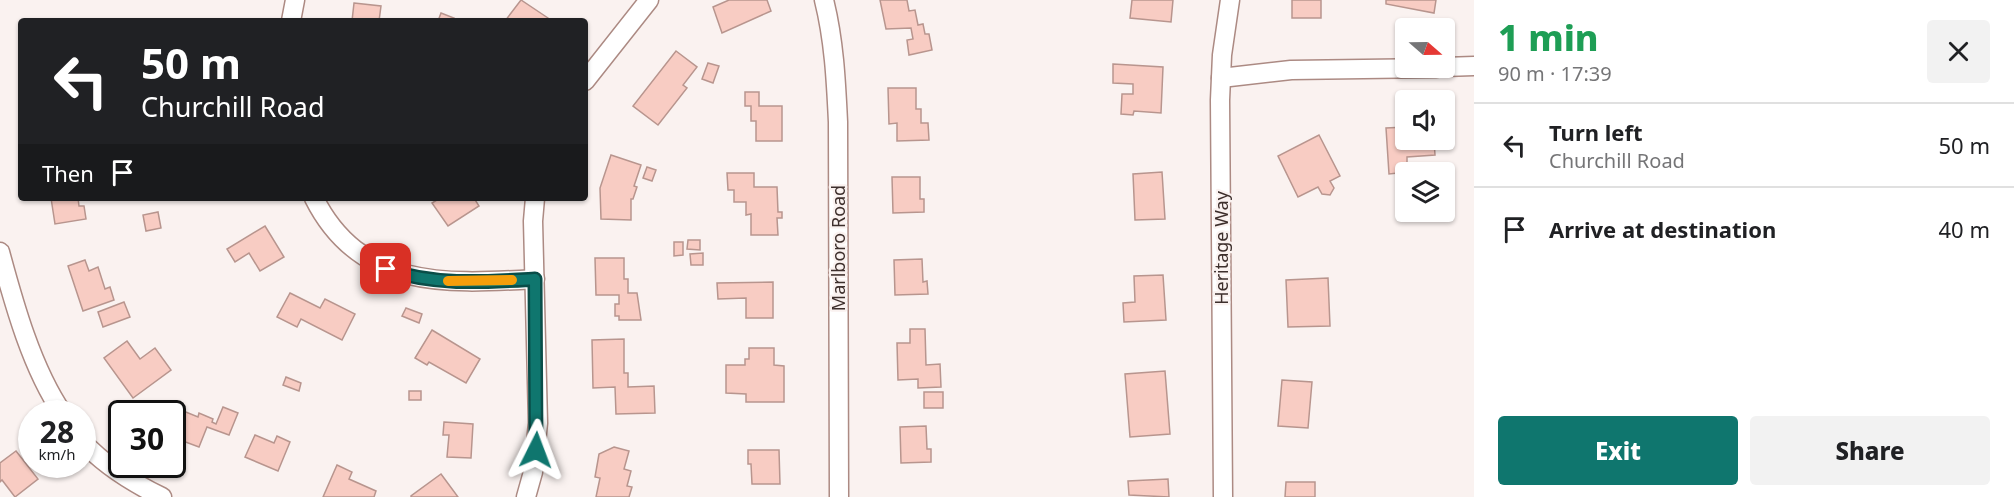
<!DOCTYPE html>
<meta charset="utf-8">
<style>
body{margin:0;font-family:"Noto Sans",sans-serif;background:#f2f2f2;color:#202124;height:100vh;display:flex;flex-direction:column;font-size:22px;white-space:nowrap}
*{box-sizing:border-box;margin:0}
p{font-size:20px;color:#757577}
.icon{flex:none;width:33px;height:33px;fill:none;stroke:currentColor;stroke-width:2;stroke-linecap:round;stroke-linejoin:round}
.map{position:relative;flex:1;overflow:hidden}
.drawer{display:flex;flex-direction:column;background:#fff;width:540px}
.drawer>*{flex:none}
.banner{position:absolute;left:18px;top:18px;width:570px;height:183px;border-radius:6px;box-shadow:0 2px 4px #0004;background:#202124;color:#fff;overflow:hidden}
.needle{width:39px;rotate:110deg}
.buttons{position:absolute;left:1395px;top:18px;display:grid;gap:12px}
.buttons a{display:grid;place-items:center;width:60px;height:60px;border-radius:6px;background:#fff;box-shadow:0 2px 4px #0004;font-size:30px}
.speed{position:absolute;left:18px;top:400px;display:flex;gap:12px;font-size:30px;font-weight:700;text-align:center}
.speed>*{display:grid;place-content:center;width:78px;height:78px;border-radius:50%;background:#fff;box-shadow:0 2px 4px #0004;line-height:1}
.speed small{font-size:15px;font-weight:400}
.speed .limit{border:3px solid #111;border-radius:9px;background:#fff;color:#111}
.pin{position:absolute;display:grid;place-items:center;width:51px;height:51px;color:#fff;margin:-26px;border-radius:12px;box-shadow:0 3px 9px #0006}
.me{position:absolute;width:66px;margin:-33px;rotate:3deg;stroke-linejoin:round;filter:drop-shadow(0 0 4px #0008)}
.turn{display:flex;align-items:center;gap:21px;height:126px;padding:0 24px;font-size:27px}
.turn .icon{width:78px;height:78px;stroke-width:2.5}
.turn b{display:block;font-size:42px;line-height:51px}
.then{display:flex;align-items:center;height:57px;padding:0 24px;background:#0003;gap:12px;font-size:22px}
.round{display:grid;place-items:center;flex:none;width:63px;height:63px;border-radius:6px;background:#f2f2f2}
.headline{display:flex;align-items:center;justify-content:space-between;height:102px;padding:0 24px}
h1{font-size:36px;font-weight:800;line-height:45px;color:#1e9e55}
.action{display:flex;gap:12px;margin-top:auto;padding:12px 24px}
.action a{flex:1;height:69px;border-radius:6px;background:#0f766e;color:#fff;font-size:24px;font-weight:800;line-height:69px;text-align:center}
.action a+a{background:#f2f2f2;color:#202124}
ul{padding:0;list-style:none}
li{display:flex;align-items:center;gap:18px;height:84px;padding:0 24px;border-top:2px solid #e0e0e0}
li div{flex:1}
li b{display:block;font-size:22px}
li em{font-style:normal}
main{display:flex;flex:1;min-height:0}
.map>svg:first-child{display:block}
</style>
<main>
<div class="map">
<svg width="1474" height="497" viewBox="0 0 1474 497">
<rect width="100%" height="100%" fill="#faf2f0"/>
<!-- building -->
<g fill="#f8ccc3" stroke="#b8958e" stroke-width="1.5">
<polygon points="521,0 548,18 545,21 505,21"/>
<polygon points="729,0 767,0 771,11 722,33 713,7"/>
<polygon points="880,0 907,0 909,11 915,10 918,25 923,24 925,34 929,34 932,50 909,55 907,40 913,39 911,28 886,29"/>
<polygon points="1132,0 1173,0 1171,22 1130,18"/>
<rect x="1292" y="0" width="29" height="18"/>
<polygon points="1386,0 1436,0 1434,13 1386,4"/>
<polygon points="354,3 381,6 379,21 352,21"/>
<polygon points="441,13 454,18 452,21 438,21"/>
<polygon points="676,51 697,67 683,85 687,88 658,125 633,106"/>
<polygon points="708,63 719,66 713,83 702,79"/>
<polygon points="1113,64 1163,67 1161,113 1134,111 1133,115 1121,114 1122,94 1133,94 1133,84 1113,83"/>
<polygon points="888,88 916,88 916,109 921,109 921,123 928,123 929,140 897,141 897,123 889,124"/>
<polygon points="745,92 759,92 759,106 782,106 782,141 756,141 756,121 751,121 751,106 745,106"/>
<polygon points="1406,127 1406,140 1434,140 1435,155 1407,157 1407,172 1389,174 1386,128"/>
<polygon points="1319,135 1340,176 1330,181 1334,188 1330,195 1322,194 1318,187 1298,197 1278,156"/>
<polygon points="611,155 641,165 634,186 637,187 633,199 631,199 631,220 601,219 600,188"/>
<polygon points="647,167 656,170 652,181 643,178"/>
<polygon points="1162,172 1165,219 1135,220 1133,174"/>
<polygon points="727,173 754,173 754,187 777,187 778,212 782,212 782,218 777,218 778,235 751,235 751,214 746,215 746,202 734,202 734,190 728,190"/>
<polygon points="892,177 920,177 920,199 924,199 924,212 893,213"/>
<polygon points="51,198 78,198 79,206 84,206 86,219 55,224"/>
<polygon points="440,198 474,198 479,206 448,226 432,203"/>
<polygon points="158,212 161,228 146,231 143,215"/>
<polygon points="265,226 284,257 260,271 249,253 235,262 227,249"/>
<polygon points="688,240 700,240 700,250 687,249"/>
<polygon points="674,242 683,242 683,255 674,256"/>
<polygon points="703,253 703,265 691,265 690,254"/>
<polygon points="595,258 624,258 624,279 628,279 628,293 637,293 641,320 619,320 619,316 615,316 615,304 619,304 619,295 596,295"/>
<polygon points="922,259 923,282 927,281 928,294 895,295 894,260"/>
<polygon points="85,260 89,271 98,267 105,289 110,287 114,300 83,311 68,266"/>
<polygon points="1163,275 1166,320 1124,322 1123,303 1135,302 1134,276"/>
<polygon points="1328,278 1330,326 1288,327 1286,280"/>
<polygon points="773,282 773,318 746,318 746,298 718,299 717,283"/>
<polygon points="290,293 320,308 325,299 355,314 342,340 301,319 297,327 277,317"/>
<polygon points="124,302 130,317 103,327 98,312"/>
<polygon points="406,308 422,314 419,323 402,316"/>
<polygon points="910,329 925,329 926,365 940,364 941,387 918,388 918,379 898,380 897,343 910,343"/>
<polygon points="432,330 480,359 466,383 429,362 427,365 415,358"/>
<polygon points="624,339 624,373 628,373 628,387 654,386 655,413 616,414 615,387 593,388 592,340"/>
<polygon points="127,341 140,359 155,348 171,370 133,398 104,358"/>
<polygon points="749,348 774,348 774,365 784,366 784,402 746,402 746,394 726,393 726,365 745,365 745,359 749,359"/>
<polygon points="1165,371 1170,434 1130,437 1125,374"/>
<polygon points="286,377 301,383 299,391 283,385"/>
<polygon points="1282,380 1312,382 1308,428 1278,426"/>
<rect x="409" y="391" width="12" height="9"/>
<rect x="924" y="392" width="19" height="16"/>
<polygon points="223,407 238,413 229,435 207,427 199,447 172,437 172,416 176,408 198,417 199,413 213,419 212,422 216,424"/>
<polygon points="444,422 473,424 471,458 447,457 449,435 443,435"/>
<polygon points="926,426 927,449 931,449 931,462 901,463 900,427"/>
<polygon points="255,435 274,443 277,436 290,442 278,471 245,457"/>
<polygon points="614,447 629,451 624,469 631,471 627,486 632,487 629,497 596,497 600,478 595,477 599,454"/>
<polygon points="748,450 779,450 780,484 752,484 751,464 748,464"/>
<polygon points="16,451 38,479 15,497 2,480 0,482 0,463"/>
<polygon points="337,465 352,472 349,479 376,491 374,497 323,497"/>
<polygon points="441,474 458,497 411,497 411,496"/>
<polygon points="1168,479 1169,497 1129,495 1128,481"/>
<polygon points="1286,482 1315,482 1315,497 1285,497"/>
</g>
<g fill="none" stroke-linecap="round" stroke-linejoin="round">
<defs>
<g id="minor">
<path d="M824 0C834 40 836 80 838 122L839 497"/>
<polyline points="291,21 295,0"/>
<polyline points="1444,67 1474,66"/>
<polyline points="1221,78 1291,70 1436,68"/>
<polyline points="585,81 649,0"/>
<path d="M314 198C360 290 447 284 535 279"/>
<path d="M0 252C14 304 32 369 63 414"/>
<path d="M82 441C104 465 133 483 162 497"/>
<polyline points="526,497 533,472 538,423 533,221 535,198"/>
<polyline points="1223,497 1220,100 1222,55 1230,0"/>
</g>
</defs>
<!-- minor casing -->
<use href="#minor" stroke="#ac8a83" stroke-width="21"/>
<!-- minor -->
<use href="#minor" stroke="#fff" stroke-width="18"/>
</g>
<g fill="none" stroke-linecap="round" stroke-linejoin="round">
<defs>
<path id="route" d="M386 269C434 286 485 282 535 279L536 450"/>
</defs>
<!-- route casing -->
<use href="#route" stroke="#0a4d48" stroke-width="15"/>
<!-- route -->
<use href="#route" stroke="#0f766e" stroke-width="10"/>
<!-- slow -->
<polyline stroke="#f59e0b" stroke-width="10" points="448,281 512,280"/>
</g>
<g text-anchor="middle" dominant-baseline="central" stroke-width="4.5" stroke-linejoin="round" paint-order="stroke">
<!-- street labels -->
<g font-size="18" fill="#3d2f2c" stroke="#faf2f0">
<text transform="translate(838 248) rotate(-90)">Marlboro Road</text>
<text transform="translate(1221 248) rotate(-90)">Heritage Way</text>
</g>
</g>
</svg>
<div class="buttons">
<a><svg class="needle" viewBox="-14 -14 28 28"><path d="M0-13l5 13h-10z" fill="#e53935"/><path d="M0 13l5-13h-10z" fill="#757577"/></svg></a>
<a><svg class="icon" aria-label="sound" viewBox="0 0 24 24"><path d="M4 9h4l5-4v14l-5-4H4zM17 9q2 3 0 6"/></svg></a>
<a><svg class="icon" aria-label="layers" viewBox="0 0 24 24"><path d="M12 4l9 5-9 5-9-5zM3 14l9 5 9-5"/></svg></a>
</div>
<div class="speed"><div>28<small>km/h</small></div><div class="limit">30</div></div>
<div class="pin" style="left:386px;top:269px;background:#d93025"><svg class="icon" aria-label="arrive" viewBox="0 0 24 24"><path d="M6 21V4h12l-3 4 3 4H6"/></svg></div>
<svg class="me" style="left:536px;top:450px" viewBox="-20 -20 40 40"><path d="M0-17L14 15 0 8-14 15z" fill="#0f766e" stroke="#fff" stroke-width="4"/></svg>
<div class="banner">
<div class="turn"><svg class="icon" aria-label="left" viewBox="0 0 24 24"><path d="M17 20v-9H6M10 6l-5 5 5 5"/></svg><div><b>50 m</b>Churchill Road</div></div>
<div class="then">Then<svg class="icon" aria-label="arrive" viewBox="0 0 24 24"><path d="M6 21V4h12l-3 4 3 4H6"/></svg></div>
</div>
</div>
<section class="drawer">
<div class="headline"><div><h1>1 min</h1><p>90 m · 17:39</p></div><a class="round"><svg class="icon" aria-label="close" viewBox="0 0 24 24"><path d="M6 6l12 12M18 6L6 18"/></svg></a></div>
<ul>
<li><svg class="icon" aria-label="left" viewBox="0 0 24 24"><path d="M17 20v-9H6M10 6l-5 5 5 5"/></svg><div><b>Turn left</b><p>Churchill Road</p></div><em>50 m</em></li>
<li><svg class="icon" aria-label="arrive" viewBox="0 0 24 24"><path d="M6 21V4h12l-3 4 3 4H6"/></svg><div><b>Arrive at destination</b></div><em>40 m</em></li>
</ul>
<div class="action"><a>Exit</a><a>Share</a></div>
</section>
</main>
